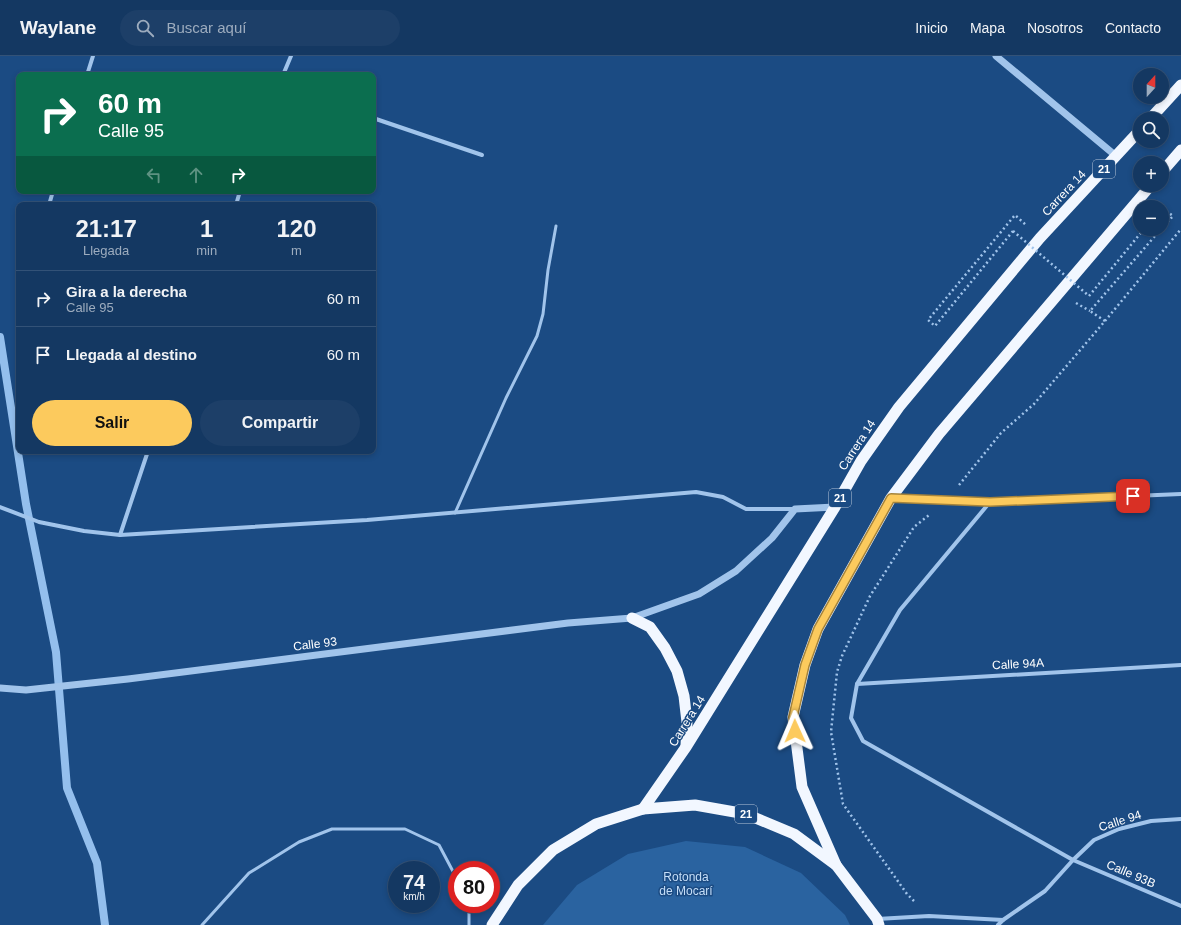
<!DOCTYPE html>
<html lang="es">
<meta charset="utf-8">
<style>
body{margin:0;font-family:Helvetica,sans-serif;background:#1d3f68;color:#f1f3f6;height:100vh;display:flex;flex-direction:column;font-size:15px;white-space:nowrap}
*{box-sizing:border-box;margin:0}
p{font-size:13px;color:#9dacbe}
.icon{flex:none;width:22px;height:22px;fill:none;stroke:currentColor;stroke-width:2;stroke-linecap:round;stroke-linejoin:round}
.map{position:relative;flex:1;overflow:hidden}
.side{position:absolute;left:16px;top:146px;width:360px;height:252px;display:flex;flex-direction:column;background:#143862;border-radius:8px;box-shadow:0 2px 6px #0003,0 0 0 1px #335277}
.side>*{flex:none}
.top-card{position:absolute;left:16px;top:16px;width:360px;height:122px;border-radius:8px;box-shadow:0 2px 6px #0003,0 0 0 1px #335277;background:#0b6e4f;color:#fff;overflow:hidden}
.needle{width:26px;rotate:21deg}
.fabs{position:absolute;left:1133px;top:12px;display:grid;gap:8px}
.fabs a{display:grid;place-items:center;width:36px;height:36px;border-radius:50%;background:#143862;box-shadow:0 2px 6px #0003,0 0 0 1px #335277;font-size:20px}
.speed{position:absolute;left:388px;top:805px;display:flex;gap:8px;font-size:20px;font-weight:700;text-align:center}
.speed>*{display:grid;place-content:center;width:52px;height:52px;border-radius:50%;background:#143862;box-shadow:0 2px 6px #0003,0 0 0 1px #335277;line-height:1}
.speed small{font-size:10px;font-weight:400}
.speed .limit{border:6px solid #d22;background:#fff;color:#111}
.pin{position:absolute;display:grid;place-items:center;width:34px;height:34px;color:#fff;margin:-17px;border-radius:8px;box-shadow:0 2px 6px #0006}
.me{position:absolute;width:44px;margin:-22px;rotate:359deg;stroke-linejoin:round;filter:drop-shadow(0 0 3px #0008)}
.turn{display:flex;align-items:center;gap:14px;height:84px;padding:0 16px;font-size:18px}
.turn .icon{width:52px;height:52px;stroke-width:2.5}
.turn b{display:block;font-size:28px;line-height:34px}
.lanes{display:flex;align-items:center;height:38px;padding:0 16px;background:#0003;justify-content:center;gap:20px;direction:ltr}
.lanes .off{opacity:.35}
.eta{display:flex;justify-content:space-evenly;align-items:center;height:68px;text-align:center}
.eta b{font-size:24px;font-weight:700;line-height:28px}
.primary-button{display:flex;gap:8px;margin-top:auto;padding:8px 16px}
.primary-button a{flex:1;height:46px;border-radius:24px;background:#fcca5d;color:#111;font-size:16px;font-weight:700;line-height:46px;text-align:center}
.primary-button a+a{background:#1d3f68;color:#f1f3f6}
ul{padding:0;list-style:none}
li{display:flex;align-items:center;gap:12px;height:56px;padding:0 16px;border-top:1px solid #335277}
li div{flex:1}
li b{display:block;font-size:15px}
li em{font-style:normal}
header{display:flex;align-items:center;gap:24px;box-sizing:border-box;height:56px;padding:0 20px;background:#143862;border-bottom:1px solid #335277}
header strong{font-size:19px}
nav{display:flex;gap:22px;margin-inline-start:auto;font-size:14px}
.search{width:280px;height:36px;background:#1d3f68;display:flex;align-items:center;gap:10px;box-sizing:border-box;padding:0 14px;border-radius:22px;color:#9dacbe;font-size:15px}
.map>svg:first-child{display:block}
</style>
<header>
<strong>Waylane</strong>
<div class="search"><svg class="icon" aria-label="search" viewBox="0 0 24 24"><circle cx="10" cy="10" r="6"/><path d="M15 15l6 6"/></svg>Buscar aquí</div>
<nav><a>Inicio</a><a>Mapa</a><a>Nosotros</a><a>Contacto</a></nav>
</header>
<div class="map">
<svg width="1181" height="869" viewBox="0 0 1181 869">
<rect width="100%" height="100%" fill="#1b4b83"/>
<!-- green -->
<polygon fill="#2a63a0" points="686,785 745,791 801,817 845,859 850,869 543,869 577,829 628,798"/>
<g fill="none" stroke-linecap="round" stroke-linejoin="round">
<!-- stream -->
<polyline stroke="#94bfed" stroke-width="8" points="0,281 26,448 56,596 67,732 97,807 105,869"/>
<!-- path -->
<g stroke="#a1c4eb" stroke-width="2.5" stroke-dasharray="2 3" stroke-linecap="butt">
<polyline points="1162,152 1173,160 1162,172"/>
<polyline points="1013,175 935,270 928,264 1015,159 1026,169"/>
<polyline points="1089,240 1144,173"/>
<polyline points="1076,247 1090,255"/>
<polyline points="1105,265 1090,255 1161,173"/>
<polyline points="959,429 1001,377 1034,348 1105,265 1181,173"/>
<polyline points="914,845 907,838 843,748 831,676 837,616 842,600 870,540 914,471 929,459"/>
</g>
<!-- service -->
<g stroke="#a1c4eb" stroke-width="3">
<polyline points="455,457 506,342 537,280 543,258 548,214 556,170"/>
<polyline points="469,848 469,869"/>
<polyline points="202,869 249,817 299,786 332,773 405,773 439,789 457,823"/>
</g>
<!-- minor -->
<g stroke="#a1c4eb" stroke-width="4">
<polyline points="87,19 93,0"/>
<polyline points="283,19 291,0"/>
<polyline points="373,62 482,99"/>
<polyline points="49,149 53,135"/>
<polyline points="236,149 240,135"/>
<polyline points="893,442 990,446 1181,438"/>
<polyline points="990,446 900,554 857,628 851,662 863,685 1073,804 1181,850"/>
<polyline points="0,451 39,466 84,475 120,479 367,464 696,436 723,441 746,453 795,453"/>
<polyline points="120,479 148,395"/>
<polyline points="857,628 1181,609"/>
<polyline points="877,863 929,860 1003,864"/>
<polyline points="998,869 1003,864 1045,835 1073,804 1094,784 1119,773 1151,765 1181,763"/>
</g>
<!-- tertiary -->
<g stroke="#a1c4eb" stroke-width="7">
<polyline points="996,0 1116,100"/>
<polyline points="0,632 26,634 128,623 568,567 632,562 699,538 736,515 772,482 795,453 835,451"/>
</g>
<!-- trunk -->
<g stroke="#f2f7ff" stroke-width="11">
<polyline points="1150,63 1181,29"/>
<polyline points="1162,116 1181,94"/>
<polyline points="632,562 650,571 665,592 677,615 684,640 687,666 686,690"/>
<polyline points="643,753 686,691 835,451 861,405 899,351 1040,182 1140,74"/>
<polyline points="836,809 802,731 793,661 805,609 818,573 891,442 939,378 1151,129"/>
<polyline points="492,869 518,829 553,794 596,768 643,753 695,749 746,758 794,778 836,809 877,863 879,869"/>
</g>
<!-- path-bridge -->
<polyline stroke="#a1c4eb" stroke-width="2.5" stroke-dasharray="2 3" stroke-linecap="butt" points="1013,175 1089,240"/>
</g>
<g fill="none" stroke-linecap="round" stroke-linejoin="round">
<defs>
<polyline id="route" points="795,675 793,661 805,609 818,573 891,442 990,446 1133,440"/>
</defs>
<!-- route casing -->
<use href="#route" stroke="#a4833c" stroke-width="10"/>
<!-- route -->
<use href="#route" stroke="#fcca5d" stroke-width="7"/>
</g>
<g text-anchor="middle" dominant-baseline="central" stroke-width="3" stroke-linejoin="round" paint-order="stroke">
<!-- shield labels -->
<g fill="#1b4b83" stroke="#bbc9da" stroke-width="1">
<rect x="1093" y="104" width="22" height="18" rx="3"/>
<rect x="829" y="433" width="22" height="18" rx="3"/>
<rect x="735" y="749" width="22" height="18" rx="3"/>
</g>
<g font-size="11" font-weight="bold" fill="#fff">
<text x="1104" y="113">21</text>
<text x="840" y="442">21</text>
<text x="746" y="758">21</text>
</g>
<!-- street labels -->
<g font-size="12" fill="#fff" stroke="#1b4b83">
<text transform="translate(1064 137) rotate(-47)">Carrera 14</text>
<text transform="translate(857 389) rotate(-57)">Carrera 14</text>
<text transform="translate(315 588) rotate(-7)">Calle 93</text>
<text transform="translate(1018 608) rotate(-3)">Calle 94A</text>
<text transform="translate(687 665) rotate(-58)">Carrera 14</text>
<text transform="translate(1120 765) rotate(-18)">Calle 94</text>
<text transform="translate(1131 818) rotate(23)">Calle 93B</text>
</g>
<!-- park labels -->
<g font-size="12" fill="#c5def8" stroke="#1b4b83">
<text x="686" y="821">Rotonda<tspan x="686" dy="14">de Mocarí</tspan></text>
</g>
</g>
</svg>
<div class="fabs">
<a><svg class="needle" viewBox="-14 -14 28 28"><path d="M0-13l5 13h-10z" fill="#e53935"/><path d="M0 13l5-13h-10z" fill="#9dacbe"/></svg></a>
<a><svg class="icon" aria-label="search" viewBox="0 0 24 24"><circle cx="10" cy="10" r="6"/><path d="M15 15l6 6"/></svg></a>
<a>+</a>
<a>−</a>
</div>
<div class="speed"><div>74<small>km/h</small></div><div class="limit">80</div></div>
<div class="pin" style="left:1133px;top:440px;background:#d93025"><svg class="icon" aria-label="arrive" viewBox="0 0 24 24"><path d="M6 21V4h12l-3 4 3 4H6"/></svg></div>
<svg class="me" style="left:795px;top:675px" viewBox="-20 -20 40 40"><path d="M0-17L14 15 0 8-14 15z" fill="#fcca5d" stroke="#fff" stroke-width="4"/></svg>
<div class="top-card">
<div class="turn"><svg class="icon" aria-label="right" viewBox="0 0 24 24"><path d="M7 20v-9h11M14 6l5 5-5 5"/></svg><div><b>60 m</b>Calle 95</div></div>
<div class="lanes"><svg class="icon off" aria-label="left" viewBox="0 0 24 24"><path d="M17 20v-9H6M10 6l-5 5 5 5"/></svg><svg class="icon off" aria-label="ahead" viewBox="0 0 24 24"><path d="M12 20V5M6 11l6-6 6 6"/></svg><svg class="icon" aria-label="right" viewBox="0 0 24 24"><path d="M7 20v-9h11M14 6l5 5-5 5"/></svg></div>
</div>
<section class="side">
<div class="eta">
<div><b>21:17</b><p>Llegada</p></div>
<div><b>1</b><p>min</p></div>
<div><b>120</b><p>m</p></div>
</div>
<ul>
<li><svg class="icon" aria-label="right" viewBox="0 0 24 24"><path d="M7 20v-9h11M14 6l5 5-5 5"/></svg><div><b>Gira a la derecha</b><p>Calle 95</p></div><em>60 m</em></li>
<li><svg class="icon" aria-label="arrive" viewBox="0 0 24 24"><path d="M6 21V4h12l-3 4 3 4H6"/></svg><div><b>Llegada al destino</b></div><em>60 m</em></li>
</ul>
<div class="primary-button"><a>Salir</a><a>Compartir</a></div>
</section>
</div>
